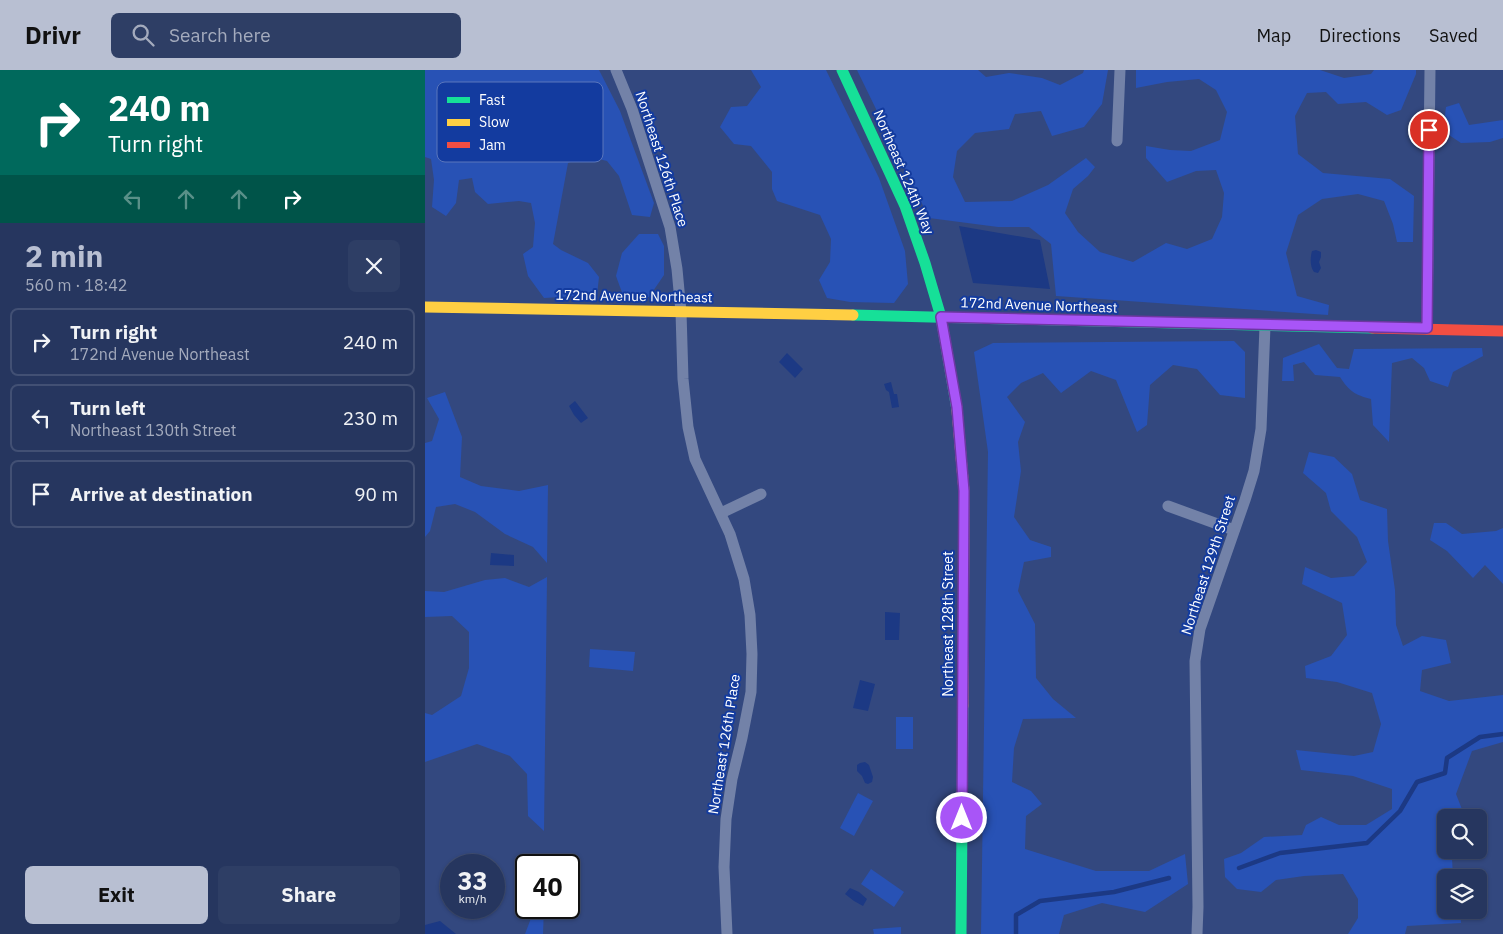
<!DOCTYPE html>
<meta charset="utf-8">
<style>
body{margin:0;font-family:"IBM Plex Sans",sans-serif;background:#2e3e65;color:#f1f3f6;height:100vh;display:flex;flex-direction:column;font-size:19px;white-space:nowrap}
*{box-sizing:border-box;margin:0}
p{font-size:16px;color:#a4abbd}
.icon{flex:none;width:28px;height:28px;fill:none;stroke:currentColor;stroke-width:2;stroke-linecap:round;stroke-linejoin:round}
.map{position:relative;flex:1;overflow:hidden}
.panel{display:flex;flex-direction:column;background:#26365f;width:425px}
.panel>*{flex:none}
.banner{background:#00695c;color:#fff;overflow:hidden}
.controls{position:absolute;left:1012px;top:739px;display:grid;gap:10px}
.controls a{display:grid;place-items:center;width:50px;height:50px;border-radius:8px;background:#26365f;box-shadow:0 1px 4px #0004,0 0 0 1px #425074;font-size:25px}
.speed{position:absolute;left:15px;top:784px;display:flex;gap:10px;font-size:25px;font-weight:700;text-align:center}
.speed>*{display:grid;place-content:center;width:65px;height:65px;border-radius:50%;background:#26365f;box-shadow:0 1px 4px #0004,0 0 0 1px #425074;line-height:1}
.speed small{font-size:12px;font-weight:400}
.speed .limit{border:2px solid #111;border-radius:8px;background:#fff;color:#111}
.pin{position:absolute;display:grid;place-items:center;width:42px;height:42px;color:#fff;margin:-21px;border:2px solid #fff;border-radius:50%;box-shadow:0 1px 5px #0007}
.me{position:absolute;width:55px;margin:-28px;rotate:0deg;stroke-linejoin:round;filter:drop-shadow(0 0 4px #0008)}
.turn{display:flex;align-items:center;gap:18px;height:105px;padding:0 25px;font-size:22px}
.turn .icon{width:65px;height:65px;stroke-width:2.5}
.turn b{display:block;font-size:35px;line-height:42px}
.lanes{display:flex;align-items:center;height:48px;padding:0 25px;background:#0003;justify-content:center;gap:25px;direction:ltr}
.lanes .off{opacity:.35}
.round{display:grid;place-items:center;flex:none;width:52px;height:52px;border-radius:8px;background:#2e3e65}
.overview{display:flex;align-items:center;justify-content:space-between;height:85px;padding:0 25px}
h1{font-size:30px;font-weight:800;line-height:38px;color:#b8bfd2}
.button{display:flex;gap:10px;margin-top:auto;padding:10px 25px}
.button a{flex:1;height:58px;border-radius:8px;background:#b8bfd2;color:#111;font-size:20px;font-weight:800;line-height:58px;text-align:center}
.button a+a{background:#2e3e65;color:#f1f3f6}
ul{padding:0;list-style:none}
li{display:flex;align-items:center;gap:15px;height:68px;margin:0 10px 8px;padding:0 15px;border:2px solid #425074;border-radius:8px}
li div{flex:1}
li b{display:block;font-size:19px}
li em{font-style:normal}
header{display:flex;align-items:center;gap:30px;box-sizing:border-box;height:70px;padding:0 25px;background:#b8bfd2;color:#111}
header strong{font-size:24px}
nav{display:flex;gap:28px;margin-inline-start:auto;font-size:18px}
.search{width:350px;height:45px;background:#2e3e65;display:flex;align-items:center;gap:12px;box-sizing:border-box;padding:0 18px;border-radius:8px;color:#a4abbd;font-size:19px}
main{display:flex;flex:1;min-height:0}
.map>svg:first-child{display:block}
</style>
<header>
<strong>Drivr</strong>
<div class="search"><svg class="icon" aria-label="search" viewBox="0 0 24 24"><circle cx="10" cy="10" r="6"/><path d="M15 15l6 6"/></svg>Search here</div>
<nav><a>Map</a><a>Directions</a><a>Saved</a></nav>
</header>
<main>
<section class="panel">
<div class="banner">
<div class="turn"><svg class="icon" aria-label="right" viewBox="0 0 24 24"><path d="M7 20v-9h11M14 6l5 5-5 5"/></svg><div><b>240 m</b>Turn right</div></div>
<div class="lanes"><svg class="icon off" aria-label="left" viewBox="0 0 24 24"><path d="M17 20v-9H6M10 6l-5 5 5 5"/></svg><svg class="icon off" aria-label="ahead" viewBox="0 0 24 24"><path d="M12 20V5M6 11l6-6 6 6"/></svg><svg class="icon off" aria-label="ahead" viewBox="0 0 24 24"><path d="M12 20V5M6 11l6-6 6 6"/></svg><svg class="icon" aria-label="right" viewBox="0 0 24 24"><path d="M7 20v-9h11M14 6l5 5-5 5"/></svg></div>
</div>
<div class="overview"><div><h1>2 min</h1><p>560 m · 18:42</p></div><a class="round"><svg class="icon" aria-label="close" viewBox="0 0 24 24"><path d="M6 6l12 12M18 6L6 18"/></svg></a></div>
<ul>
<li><svg class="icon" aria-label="right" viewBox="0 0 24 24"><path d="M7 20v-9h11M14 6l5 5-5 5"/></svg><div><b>Turn right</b><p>172nd Avenue Northeast</p></div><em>240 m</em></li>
<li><svg class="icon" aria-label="left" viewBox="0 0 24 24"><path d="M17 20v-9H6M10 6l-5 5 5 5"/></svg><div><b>Turn left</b><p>Northeast 130th Street</p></div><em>230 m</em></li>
<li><svg class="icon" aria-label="arrive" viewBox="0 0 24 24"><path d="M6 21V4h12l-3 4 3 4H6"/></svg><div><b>Arrive at destination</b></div><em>90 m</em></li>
</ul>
<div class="button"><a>Exit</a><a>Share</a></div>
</section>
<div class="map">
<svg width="1078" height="864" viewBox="0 0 1078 864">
<rect width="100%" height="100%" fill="#33487f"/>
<!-- green -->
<g fill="#2852b5">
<polygon points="0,0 174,0 195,41 229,133 225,147 207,145 194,106 182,91 161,86 143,93 128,174 136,180 163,193 174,207 172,225 119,228 103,206 98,184 108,177 110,153 106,133 94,131 63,134 50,122 47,108 34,110 31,133 21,146 7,137 9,110 6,89 0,87"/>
<polygon points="326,0 401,0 454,108 480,181 483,214 469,233 425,232 402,228 394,210 405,192 406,169 395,145 352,131 347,119 347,102 326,76 309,74 295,57 306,37 322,36 336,17"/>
<polygon points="432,0 553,0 561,7 584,3 617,8 635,15 658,3 659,0 683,0 677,34 659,57 627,66 616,41 590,44 584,59 550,63 532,81 528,107 540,132 587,131 623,115 661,88 670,97 663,106 648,119 640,143 653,162 675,182 708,192 741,173 762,179 787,169 797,147 799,123 791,100 771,101 742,112 721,88 721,76 745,80 766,81 795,70 802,42 791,20 774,9 742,12 711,18 711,0 895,0 919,8 946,4 949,0 991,0 991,4 976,40 962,45 941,32 913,34 901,22 882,23 870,46 873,84 898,103 965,109 989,126 988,172 972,172 968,154 959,131 933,124 897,129 873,145 861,183 872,226 904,235 903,245 631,226 626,174 604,157 573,157 504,148"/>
<polygon points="1034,33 1044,55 1078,50 1078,68 1065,72 1036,73 1018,61 1021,37"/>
<polygon points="214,164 233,164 239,176 239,205 224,227 199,228 191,206 197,183"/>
<polygon points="809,271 820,282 820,328 795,325 772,299 748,295 725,315 722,355 712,362 691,310 666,301 636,323 618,303 596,313 582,327 600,352 593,372 596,401 589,447 605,470 626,477 626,487 599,492 593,521 610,554 611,608 628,629 651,648 598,649 589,678 587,712 606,721 617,734 601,746 600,779 671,801 724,801 760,784 763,814 720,842 677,833 639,845 634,864 556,864 563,382 549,282 568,273"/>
<path d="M894 274 912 298 924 299 929 279 1057 278 1058 286 1028 302 1023 317 1005 311 999 298 987 288 967 293 964 372 948 355 946 329C930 325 924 321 915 307L890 305 879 292 868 295 869 311H857L858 288Z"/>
<polygon points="20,322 37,367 35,407 56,416 94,421 123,415 122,493 108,477 80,464 50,442 30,434 11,437 5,461 0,467 0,373 7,371 14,349 2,328"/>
<polygon points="884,382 909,387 927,404 935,430 962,439 963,471 970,520 971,555 978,576 997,566 1021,570 1026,593 997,600 995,621 1024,631 1078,625 1078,672 1047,681 1031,724 1040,747 1021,748 1021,780 1031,780 1027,788 1028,807 1021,808 1021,840 1035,840 1036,853 982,856 980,864 923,864 933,848 933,829 918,804 879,806 851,810 836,822 812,819 800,807 799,789 816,783 839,767 877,765 881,755 896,747 914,755 941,755 967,739 967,719 928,706 876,700 871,680 929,686 948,682 956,654 947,623 912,612 881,608 880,596 906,586 922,565 917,533 877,514 880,497 906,508 929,506 942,492 932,467 906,441 901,423 878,403"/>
<polygon points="1009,453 1021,453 1037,464 1071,461 1078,458 1078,514 1060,495 1048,508 1022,481 1005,470"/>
<polygon points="122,507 119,761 103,746 102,704 85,686 52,674 0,692 0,643 7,645 36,626 44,598 44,562 27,546 0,547 0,521 19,522 60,510 80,508 104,517"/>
<polygon points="165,579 210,582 208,601 164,597"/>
<rect x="471" y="647" width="17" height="32"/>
<polygon points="433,723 448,731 429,766 415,758"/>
<polygon points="446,799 479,822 469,837 436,814"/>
<polygon points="113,838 119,838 118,864 100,864 108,843"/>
<polygon points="476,857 476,864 449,864 448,859"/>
</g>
<!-- water -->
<g fill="#1c3984">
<polygon points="534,156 615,170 625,219 548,213"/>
<path d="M891 180 896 182V187L894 192 896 198 893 203 889 202C885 197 885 188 887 181Z"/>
<polygon points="362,283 378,299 370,308 354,292"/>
<polygon points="466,312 469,324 472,324 474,337 467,338 464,322 461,320 459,314"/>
<polygon points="150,331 163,348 156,353 149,345 144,336"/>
<polygon points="66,483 89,485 89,496 65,495"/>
<polygon points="460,542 475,543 474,570 460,570"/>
<polygon points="435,610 450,614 443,641 428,638"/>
<polygon points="440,692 444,695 448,707 447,712 443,714 440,713 437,706 432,701 432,695 435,693"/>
<polygon points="425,818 434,822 442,829 438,836 429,831 420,824"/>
<polygon points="15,851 31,864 0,864 0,855"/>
</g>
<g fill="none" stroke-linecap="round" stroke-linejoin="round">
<!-- stream -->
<g stroke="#1c3984" stroke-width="4.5">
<polyline points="814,798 855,783 942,773 975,741 992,712 1020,703 1022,688 1055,667 1078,664"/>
<polyline points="591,864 591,845 615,831 689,822 744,808"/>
</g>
<!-- street -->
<g stroke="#7382a8" stroke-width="11">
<polyline points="191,0 207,39 245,157 252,199 256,242 258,309 263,357 270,389 305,464 319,509 325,545 327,584 326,622 317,668 307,709 301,749 299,797 302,864"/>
<polyline points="692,71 695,0"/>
<polyline points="1002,259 1005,0"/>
<polyline points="743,436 809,460"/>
<polyline points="296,443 336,424"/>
<polyline points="772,864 773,837 770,591 775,559 820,430 829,401 836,359 840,256"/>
</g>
<!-- fast -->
<g stroke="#16e098" stroke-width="11">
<polyline points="417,0 480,136 500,193 516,247 532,340"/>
<polyline points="428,245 947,258"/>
<polyline points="536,864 538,636"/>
</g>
<!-- slow -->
<g stroke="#ffcf43" stroke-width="11">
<polyline points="0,237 428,245"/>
<polyline points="532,340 539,421 538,636"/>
</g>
<!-- jam -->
<polyline stroke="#f24e42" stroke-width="11" points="947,258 1078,261"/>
</g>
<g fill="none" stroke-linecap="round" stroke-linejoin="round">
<defs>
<polyline id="route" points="537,748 539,421 532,337 516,247 1002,258 1004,60"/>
</defs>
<!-- route casing -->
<use href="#route" stroke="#6d37a1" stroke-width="12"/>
<!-- route -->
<use href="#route" stroke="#a855f7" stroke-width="9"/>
</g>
<g text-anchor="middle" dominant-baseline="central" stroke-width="4" stroke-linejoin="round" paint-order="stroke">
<!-- street labels -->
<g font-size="14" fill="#fff" stroke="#133b9f">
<text transform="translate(237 89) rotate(72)">Northeast 126th Place</text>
<text transform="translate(479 102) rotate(67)">Northeast 124th Way</text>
<text transform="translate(209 226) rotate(1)">172nd Avenue Northeast</text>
<text transform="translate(614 235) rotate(2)">172nd Avenue Northeast</text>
<text transform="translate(783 495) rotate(-72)">Northeast 129th Street</text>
<text transform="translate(523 554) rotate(-90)">Northeast 128th Street</text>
<text transform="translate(299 674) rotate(-81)">Northeast 126th Place</text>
</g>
</g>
<!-- legend -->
<rect x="12" y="12" width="166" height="80" rx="8" fill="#133b9f" stroke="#5a76bc" stroke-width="1"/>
<rect x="22" y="27" width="23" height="6" fill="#16e098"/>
<rect x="22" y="49" width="23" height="7" fill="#ffcf43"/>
<rect x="22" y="72" width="23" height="6" fill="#f24e42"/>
<g font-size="14" fill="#fff">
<text x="54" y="35">Fast</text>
<text x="54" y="57">Slow</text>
<text x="54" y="80">Jam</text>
</g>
</svg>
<div class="controls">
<a><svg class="icon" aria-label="search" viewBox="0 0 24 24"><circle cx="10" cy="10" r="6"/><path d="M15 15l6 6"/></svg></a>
<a><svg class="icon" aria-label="layers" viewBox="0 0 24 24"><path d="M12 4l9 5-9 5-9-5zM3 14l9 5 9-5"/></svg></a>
</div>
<div class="speed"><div>33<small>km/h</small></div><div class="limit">40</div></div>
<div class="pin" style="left:1004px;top:60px;background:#d93025"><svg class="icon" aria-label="arrive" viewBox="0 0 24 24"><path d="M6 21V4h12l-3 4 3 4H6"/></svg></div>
<svg class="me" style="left:537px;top:748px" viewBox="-20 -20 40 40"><circle r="17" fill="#a855f7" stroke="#fff" stroke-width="3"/><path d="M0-11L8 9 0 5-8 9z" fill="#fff"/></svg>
</div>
</main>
